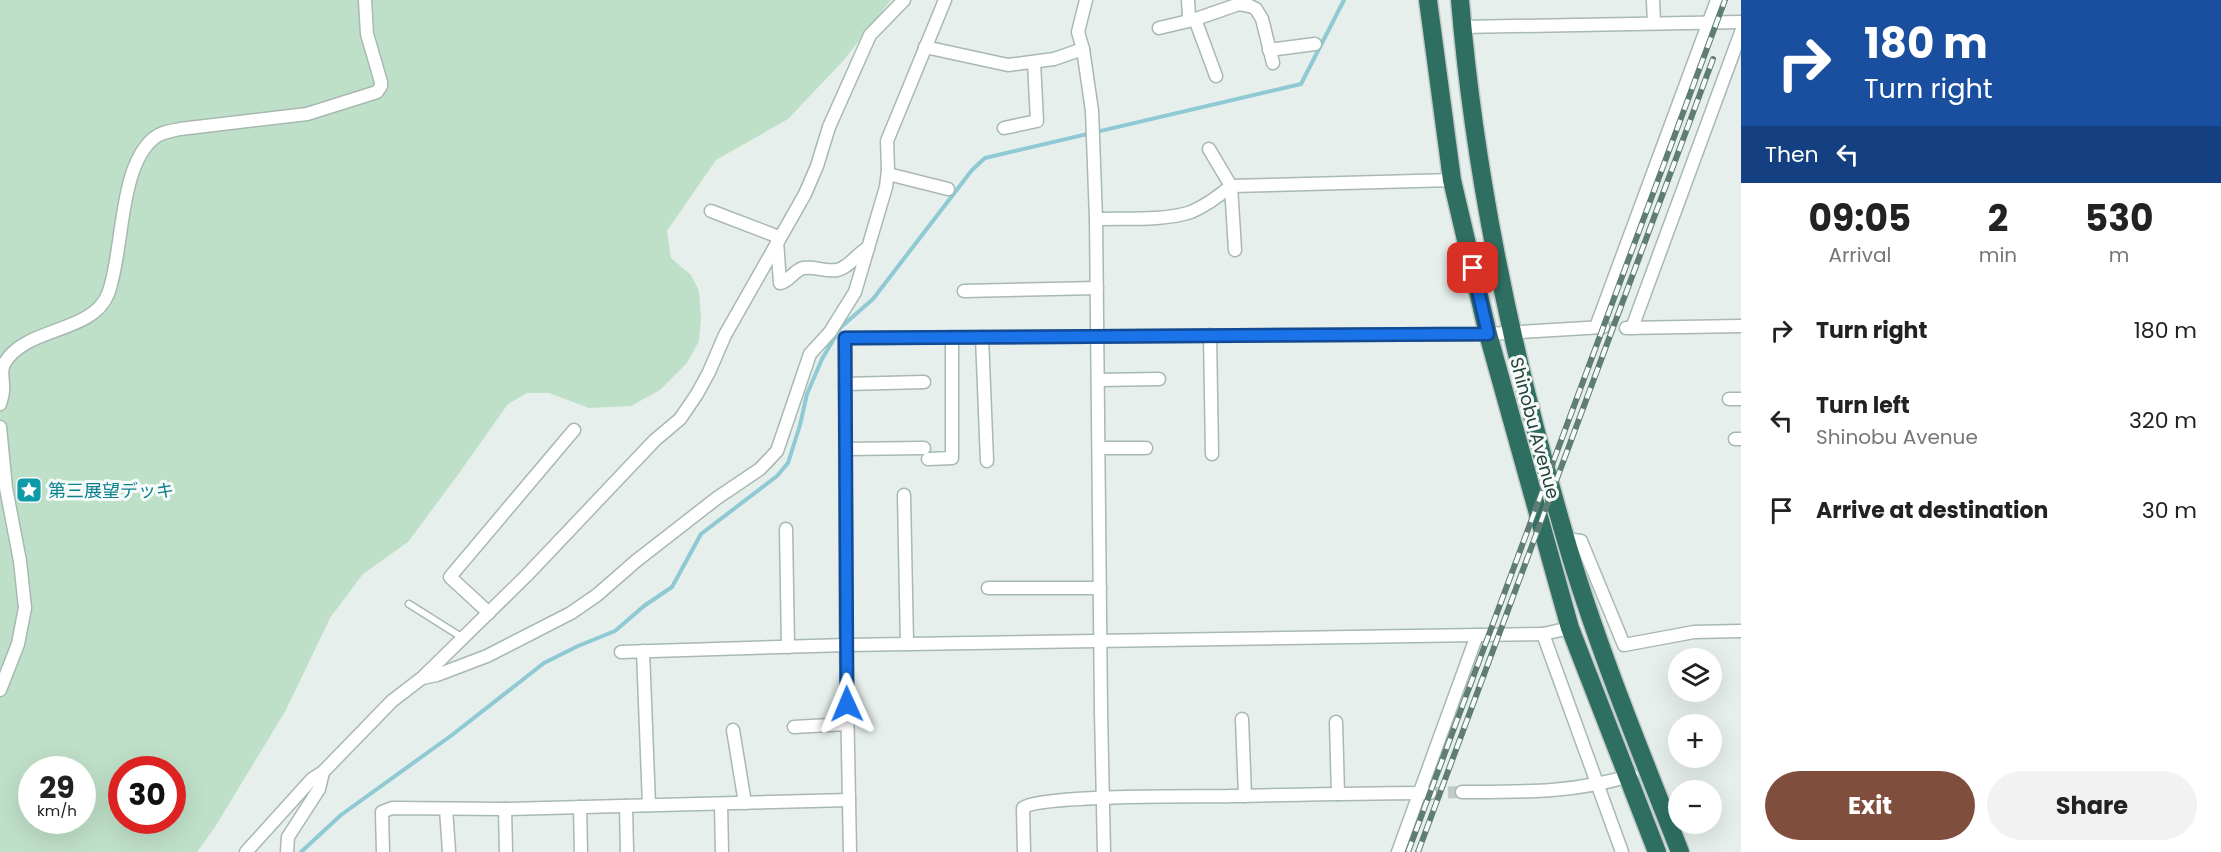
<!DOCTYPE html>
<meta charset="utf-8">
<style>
body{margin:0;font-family:Poppins,"Noto Sans JP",sans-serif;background:#f2f2f2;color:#222;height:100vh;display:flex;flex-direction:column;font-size:22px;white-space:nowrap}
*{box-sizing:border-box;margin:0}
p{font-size:20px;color:#767676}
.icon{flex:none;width:33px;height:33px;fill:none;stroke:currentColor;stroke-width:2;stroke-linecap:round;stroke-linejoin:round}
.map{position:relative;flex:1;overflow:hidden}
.details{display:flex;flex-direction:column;background:#fff;width:480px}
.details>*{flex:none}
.guide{background:#1a4fa0;color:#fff;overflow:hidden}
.tools{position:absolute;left:1668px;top:648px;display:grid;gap:12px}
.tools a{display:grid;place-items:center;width:54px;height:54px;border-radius:50%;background:#fff;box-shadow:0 6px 24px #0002;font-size:30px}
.speed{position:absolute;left:18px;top:756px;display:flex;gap:12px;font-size:30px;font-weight:700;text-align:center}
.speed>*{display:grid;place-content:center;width:78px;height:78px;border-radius:50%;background:#fff;box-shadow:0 6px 24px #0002;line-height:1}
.speed small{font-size:15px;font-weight:400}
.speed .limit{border:9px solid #d22;background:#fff;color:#111}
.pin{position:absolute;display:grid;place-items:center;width:51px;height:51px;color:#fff;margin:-26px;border-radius:12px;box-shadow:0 3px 9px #0006}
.me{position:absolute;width:66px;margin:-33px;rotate:359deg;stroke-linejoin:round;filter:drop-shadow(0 0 4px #0008)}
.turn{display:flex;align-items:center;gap:21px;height:126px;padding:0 24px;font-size:27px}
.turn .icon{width:78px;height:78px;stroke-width:2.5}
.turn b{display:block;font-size:42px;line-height:51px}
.then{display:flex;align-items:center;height:57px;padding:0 24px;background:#0003;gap:12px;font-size:22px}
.eta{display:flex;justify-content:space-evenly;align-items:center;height:102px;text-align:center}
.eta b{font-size:36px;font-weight:700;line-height:42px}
.cta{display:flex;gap:12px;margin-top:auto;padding:12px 24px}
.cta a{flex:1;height:69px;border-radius:36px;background:#804e3d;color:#fff;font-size:24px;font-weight:700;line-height:69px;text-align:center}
.cta a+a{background:#f2f2f2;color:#222}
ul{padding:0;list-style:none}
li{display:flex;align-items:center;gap:18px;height:90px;padding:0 24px}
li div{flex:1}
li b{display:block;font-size:22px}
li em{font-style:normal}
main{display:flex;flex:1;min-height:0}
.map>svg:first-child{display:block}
</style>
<main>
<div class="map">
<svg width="1741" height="852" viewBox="0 0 1741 852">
<rect width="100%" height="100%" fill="#e6efeb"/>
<!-- green -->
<path fill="#bfe0c8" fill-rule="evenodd" d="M0 0H891L843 61 788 119 716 160 667 231 671 258 691 275 699 291 701 319 699 341 687 363 660 390 631 406 589 408 549 393H527L508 404 457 476 408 542 363 574 330 618 286 710 215 827 197 852H0ZM32 770H82V820H32ZM122 770H172V820H122Z"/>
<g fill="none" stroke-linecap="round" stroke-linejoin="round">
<!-- stream -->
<polyline stroke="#8ec9d4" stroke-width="4" points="301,852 341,815 452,735 544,663 578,646 615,631 644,606 672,587 701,534 777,476 788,463 800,425 807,394 822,359 841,327 873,299 972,170 985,158 1301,84 1344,0"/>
<!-- street-tunnel -->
<g stroke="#bfccc8" stroke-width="12" stroke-dasharray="12 6" stroke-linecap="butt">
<polyline points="1603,327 1624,328"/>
<polyline points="1430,793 1462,792"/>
</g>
<defs>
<polyline id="lane" points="409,604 463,638"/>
<g id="street">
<polyline points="1086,0 1078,32 1083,49 1092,111 1096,219 1101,712 1104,852"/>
<polyline points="1188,0 1189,16 1196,22 1216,76"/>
<polyline points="1653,0 1654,23"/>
<polyline points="1462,27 1741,22"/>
<polyline points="1159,28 1193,20 1239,4 1250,6 1256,9 1262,19 1273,63"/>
<polyline points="925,47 1008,65 1054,59 1083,49"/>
<polyline points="1269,50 1315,44"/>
<polyline points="1004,128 1037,121 1034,62"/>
<polyline points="1209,149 1231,186 1452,180"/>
<polyline points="888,174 948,189"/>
<polyline points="1231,186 1235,250"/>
<polyline points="711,211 779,237"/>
<path d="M1096 219C1125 218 1164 221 1191 212 1205 206 1219 196 1231 186"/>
<path d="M777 241 780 283C789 282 793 271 803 268 815 266 826 272 837 270 849 268 857 253 868 248"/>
<polyline points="964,291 1097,288"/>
<polyline points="1596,327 1717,0"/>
<polyline points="1626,328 1741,326"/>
<polyline points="1632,328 1741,32"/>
<polyline points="1210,335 1212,454"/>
<polyline points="982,337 987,461"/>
<polyline points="1098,380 1159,379"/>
<polyline points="845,384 924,382"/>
<polyline points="1729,399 1741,399"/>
<path d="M0 404C1 400 3 396 3 391 4 382 0 372 4 364 25 326 92 334 108 294 124 252 118 167 154 138 161 132 171 131 180 129L307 114 377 92 381 86V82L367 34 365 0"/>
<polyline points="0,427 6,488 20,561 25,608 18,644 0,690"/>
<polyline points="1735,439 1741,439"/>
<polyline points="1099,448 1146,448"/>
<polyline points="846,449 924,448"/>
<polyline points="928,459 952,458 952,337"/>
<polyline points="904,495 907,644"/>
<polyline points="786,529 788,647"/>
<polyline points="1565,539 1581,541 1624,645 1694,632 1741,631"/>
<polyline points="988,588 1100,588"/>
<polyline points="489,613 450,577 574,430"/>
<polyline points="1543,634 1570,628"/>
<polyline points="643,651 649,805"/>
<polyline points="621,652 846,645 1543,634 1622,852"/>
<polyline points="423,677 527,575 655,440 680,419 697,394 709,372 725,335 805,194 817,166 829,127 870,35 904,0"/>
<polyline points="1242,719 1245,796"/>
<polyline points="1336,722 1338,794"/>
<polyline points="794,727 847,724"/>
<polyline points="733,730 745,803"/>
<path d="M1462 792C1519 792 1577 793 1632 775"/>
<polyline points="721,804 722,852"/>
<polyline points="626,806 627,852"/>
<polyline points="580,807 581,852"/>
<polyline points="446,809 449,851"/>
<polyline points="505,809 506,852"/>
<polyline points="246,852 312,779 323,772 392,701 422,678 437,675 487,656 571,613 597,595 636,561 717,498 760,469 777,451 810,354 830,332 855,292 886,187 888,170 887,141 945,0"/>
<polyline points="287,852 288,837 319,789 323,772"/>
<polyline points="383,852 382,812 392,808 505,809 849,800"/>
<polyline points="850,852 846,645 845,338 1488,334 1603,327"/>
<path d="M1024 852 1023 808C1041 794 1200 797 1233 796 1299 795 1365 793 1430 793"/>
<polyline points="1398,852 1477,635"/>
</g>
<g id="highway">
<polyline points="1428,0 1452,180 1488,334 1570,628 1657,852"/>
<path d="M1460 0C1475 182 1514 362 1565 537 1596 644 1639 748 1680 852"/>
</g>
</defs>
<!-- lane casing -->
<use href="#lane" stroke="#a8b8b2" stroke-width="9"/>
<!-- street casing -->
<use href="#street" stroke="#a8b8b2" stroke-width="15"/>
<!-- highway casing -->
<use href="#highway" stroke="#c2cac8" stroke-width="21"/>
<!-- lane -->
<use href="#lane" stroke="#fff" stroke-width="6"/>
<!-- street -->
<use href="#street" stroke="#fff" stroke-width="12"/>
<!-- highway -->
<use href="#highway" stroke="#2f6f62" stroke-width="18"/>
<defs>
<g id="rail">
<polyline points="1408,852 1725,0"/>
<polyline points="1418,852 1713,59"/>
</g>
</defs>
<!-- rail casing -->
<use href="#rail" stroke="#5f7d75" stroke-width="6"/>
<!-- rail -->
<use href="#rail" stroke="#f7fbf9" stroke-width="4" stroke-dasharray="11" stroke-linecap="butt"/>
</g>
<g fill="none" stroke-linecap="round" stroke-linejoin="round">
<defs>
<polyline id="route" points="847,704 845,338 1488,334 1473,268"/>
</defs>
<!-- route casing -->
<use href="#route" stroke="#114b97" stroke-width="15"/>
<!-- route -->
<use href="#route" stroke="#1a73e8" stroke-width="10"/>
</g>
<!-- icons -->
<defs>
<symbol id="sight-square" viewBox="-11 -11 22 22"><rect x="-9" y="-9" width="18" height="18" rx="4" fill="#0f9aa8" stroke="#f7fbf9"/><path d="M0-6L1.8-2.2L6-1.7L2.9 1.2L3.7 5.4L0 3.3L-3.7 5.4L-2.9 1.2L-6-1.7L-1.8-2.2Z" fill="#fff"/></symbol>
</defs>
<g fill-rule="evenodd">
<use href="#sight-square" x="14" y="475" width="30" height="30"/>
</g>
<g text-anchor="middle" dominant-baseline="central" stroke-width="6" stroke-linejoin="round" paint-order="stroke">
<!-- street labels -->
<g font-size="18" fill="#24423a" stroke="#f7fbf9">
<text transform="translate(1535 428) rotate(75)">Shinobu Avenue</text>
</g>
<!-- culture labels -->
<g font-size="18" fill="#0d838f" stroke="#f7fbf9" text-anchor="start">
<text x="48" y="490">第三展望デッキ</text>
</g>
</g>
</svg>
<div class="tools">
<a><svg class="icon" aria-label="layers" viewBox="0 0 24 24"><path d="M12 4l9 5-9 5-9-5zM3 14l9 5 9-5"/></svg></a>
<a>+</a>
<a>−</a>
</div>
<div class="speed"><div>29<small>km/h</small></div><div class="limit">30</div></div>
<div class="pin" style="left:1473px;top:268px;background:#d93025"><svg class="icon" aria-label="arrive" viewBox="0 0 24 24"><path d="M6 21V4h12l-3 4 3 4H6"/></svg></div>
<svg class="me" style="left:847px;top:704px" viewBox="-20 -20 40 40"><path d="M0-17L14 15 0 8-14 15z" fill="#1a73e8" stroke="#fff" stroke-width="4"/></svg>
</div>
<section class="details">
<div class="guide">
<div class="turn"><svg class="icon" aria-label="right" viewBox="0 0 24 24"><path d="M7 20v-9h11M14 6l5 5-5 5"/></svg><div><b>180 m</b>Turn right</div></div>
<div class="then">Then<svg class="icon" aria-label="left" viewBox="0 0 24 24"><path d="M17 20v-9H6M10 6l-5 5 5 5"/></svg></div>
</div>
<div class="eta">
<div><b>09:05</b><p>Arrival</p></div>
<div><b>2</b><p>min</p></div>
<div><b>530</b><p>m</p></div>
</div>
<ul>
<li><svg class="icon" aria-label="right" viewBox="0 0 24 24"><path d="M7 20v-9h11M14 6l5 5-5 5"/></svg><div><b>Turn right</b></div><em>180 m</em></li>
<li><svg class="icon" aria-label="left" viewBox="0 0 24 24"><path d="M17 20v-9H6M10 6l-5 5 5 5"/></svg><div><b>Turn left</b><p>Shinobu Avenue</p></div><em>320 m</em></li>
<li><svg class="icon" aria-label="arrive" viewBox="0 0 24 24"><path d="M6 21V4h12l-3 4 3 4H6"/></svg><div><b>Arrive at destination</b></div><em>30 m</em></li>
</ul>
<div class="cta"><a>Exit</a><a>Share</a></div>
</section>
</main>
